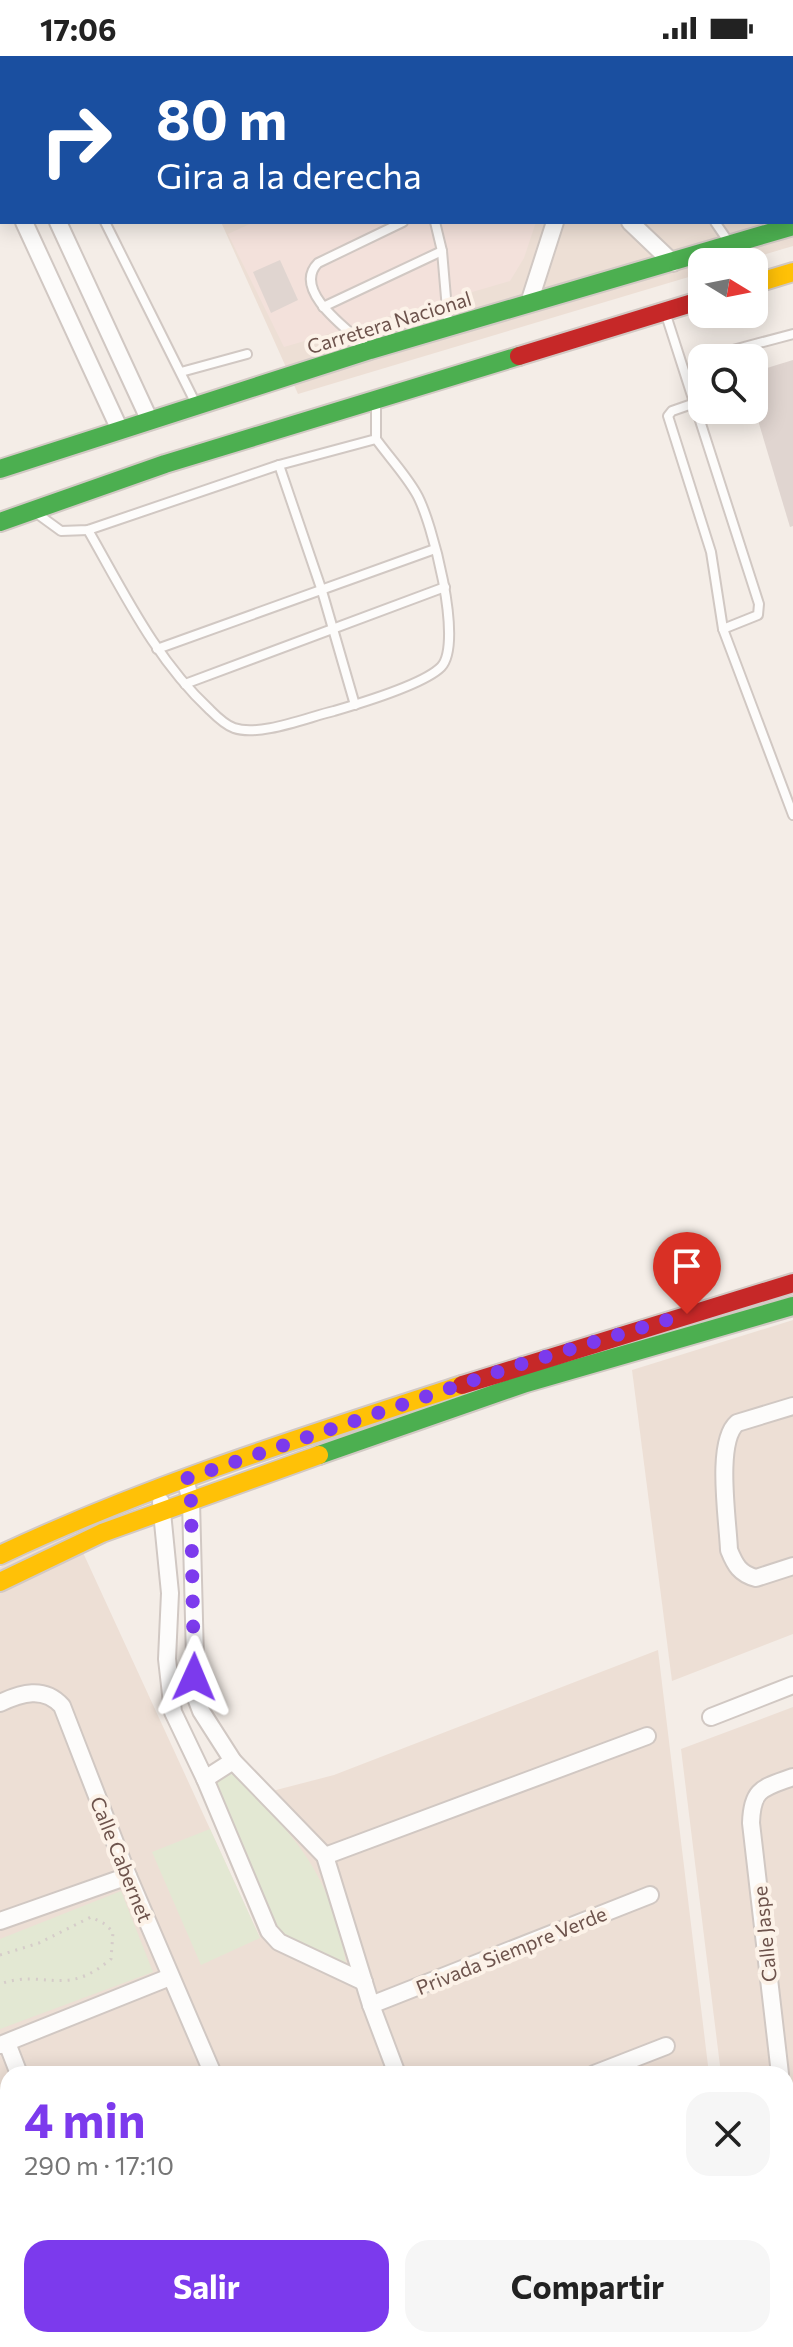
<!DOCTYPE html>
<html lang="es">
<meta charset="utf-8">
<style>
body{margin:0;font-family:Commissioner,sans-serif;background:#f6f6f6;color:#222;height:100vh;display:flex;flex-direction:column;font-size:30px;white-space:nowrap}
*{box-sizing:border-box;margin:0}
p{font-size:26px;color:#767676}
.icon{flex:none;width:44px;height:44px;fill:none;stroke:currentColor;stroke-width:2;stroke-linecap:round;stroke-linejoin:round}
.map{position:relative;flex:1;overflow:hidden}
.panel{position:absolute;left:0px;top:2010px;width:794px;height:282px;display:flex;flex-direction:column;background:#fff;border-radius:24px 24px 0 0;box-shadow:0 4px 20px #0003}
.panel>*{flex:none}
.guide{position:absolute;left:0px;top:0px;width:794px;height:168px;box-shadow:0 4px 20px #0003;background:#1a4fa0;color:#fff;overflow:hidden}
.needle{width:52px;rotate:100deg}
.tools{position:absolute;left:688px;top:192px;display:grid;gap:16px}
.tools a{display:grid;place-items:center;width:80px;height:80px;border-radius:16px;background:#fff;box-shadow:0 4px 20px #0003;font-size:40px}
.pin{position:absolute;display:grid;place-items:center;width:68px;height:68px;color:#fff;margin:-82px -34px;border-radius:50% 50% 50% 0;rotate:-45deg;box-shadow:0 0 8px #0007}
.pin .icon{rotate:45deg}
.me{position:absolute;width:88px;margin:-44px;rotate:1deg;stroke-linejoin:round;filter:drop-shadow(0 0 6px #0008)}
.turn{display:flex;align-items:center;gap:28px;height:168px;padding:0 24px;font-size:36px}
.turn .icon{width:104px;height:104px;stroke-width:2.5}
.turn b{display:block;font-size:56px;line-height:68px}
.round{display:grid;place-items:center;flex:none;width:84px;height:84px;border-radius:24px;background:#f6f6f6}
.overview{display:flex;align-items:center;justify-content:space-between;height:136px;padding:0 24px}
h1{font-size:48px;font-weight:700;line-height:60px;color:#7c3aed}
.cta{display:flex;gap:16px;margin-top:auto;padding:16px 24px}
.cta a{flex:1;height:92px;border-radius:24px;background:#7c3aed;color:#fff;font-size:32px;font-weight:700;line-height:92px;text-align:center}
.cta a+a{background:#f6f6f6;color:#222}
.status{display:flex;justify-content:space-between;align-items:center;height:56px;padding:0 40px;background:#fff;direction:ltr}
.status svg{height:22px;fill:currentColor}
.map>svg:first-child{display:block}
</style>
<div class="status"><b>17:06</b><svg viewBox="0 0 49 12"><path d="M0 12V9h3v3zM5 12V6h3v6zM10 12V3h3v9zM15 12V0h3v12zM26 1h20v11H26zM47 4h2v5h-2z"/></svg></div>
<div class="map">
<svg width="793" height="2291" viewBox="0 0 793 2291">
<rect width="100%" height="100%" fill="#f4ede7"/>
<!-- residential -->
<g fill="#eddfd5">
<polygon points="146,0 793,0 793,190 739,206 702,206 702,217 298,338 221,166 792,166 792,2"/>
<polygon points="793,1264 793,1578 672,1625 632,1314"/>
<polygon points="74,1477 262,1886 207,1752 334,1719 658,1594 709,2018 8,2018 8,2284 406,2284 391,2291 0,2291 0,1511"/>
<polygon points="793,1651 793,2291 756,2291 755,2284 786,2284 786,2018 721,2018 681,1693"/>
<polygon points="426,2284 741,2284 742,2291 428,2291"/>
</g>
<!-- commercial -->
<polygon fill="#f3e1db" points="254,166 536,166 524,202 510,225 284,291 228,178"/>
<!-- green -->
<g fill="#e3e8d3">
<path d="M228 1716H233C280 1768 317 1798 337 1868 341 1882 345 1896 346 1910L299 1890 275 1872 215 1729 217 1724Z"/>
<polygon points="210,1773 260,1882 201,1909 152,1796"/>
<polygon points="121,1835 153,1916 0,1973 0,1883"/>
</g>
<!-- building -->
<g fill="#e0d5d0">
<polygon points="280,204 298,244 271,257 253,216"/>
<polygon points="793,304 793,470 790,471 754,351 754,316"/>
</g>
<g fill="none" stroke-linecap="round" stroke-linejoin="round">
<defs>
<g id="lane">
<polyline points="792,134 793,136"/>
<polyline points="105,166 194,344"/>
<polyline points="435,166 442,195 448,265"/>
<polyline points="715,166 728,185"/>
<polyline points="323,251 442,195"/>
<polyline points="666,259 759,548 758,559 723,573 711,496 668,360 672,355 695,347"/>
<path d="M366 290C348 274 291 234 318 207L403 166"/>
<polyline points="703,302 793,278"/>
<polyline points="181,316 247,298"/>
<polyline points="279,409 322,535 355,649"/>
<polyline points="39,459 61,475 88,474 279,409 376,383 376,349"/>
<path d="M88 474C124 537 156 604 210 654 216 660 225 669 234 672 260 681 308 661 334 655 358 648 424 628 441 611 464 587 432 464 416 437 405 418 389 401 376 383"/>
<polyline points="723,573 793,759"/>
<polyline points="157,593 435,493"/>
<polyline points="185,628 445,531"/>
</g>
<g id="street">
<polyline points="493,0 495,2"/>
<polyline points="538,0 539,2"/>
<polyline points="689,0 704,0"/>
<polyline points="446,2 451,0"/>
<polyline points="0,40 2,44"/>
<polyline points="0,113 2,117"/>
<polyline points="24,166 119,372"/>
<polyline points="58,166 149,363"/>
<polyline points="630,166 673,207"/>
<polyline points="529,247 555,166"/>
<path d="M793 1350 737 1367C715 1386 728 1465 729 1494 735 1509 740 1518 756 1522L793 1510"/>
<polyline points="185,1423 191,1445 196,1642 201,1655 233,1705 325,1800 371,1949 397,2018"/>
<polyline points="161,1446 170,1537 167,1603 173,1656 205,1723 269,1875 279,1886 364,1926"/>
<path d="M0 1647C21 1637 44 1630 62 1650L128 1820 213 2018"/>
<polyline points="711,1661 793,1629"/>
<polyline points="205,1723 233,1705"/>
<polyline points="325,1800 647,1680"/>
<polyline points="0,1865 128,1820"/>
<polyline points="371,1949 650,1839"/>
<polyline points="7,1987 19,2018"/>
<polyline points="0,1989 170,1921"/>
<polyline points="594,2018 666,1990"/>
<path d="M780 2018 751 1767C752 1732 763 1732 793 1721"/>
<polyline points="786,2075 793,2136"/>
<polyline points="0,2174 8,2171"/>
<polyline points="133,2284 136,2291"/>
<polyline points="499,2284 502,2291"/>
<polyline points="190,2291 205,2284"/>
</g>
<g id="fast">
<polyline points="0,413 370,294 793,170"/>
<polyline points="0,466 165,408 519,300"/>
<polyline points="319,1399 526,1327 793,1250"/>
</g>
<g id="slow">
<polyline points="754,228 793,216"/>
<path d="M0 1499C148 1429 306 1380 462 1329"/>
<polyline points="0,1526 102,1477 319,1399"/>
</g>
<g id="jam">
<polyline points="519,300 702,244"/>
<polyline points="462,1329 793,1227"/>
</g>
</defs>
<!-- lane casing -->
<use href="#lane" stroke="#d1c8c3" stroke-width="12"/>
<!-- street casing -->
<use href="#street" stroke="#d1c8c3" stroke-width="20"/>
<!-- fast casing -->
<use href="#fast" stroke="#d2c9c4" stroke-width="22"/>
<!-- slow casing -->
<use href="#slow" stroke="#d2c9c4" stroke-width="22"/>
<!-- jam casing -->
<use href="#jam" stroke="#d2c9c4" stroke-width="22"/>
<!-- path -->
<path stroke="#d5ccc9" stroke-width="3" stroke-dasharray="2 6" stroke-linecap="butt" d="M0 1899 39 1887 91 1861 105 1868 113 1876 111 1903C64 1943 45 1912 0 1928"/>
<!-- lane -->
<use href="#lane" stroke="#fdfcfb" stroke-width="8"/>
<!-- street -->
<use href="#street" stroke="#fdfcfb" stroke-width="16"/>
<!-- fast -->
<use href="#fast" stroke="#4caf50" stroke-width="18"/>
<!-- slow -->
<use href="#slow" stroke="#ffc107" stroke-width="18"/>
<!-- jam -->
<use href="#jam" stroke="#c62828" stroke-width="18"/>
</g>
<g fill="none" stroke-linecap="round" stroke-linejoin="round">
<!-- route -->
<polyline stroke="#7c3aed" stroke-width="14" stroke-dasharray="0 25.2" points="194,1621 191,1445 185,1423 518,1309 687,1258"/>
</g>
<g text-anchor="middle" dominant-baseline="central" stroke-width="8" stroke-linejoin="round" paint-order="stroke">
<!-- street labels -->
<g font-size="20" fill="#6d534c" stroke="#fcf2e8">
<text transform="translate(389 266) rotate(-17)">Carretera Nacional</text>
<text transform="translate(122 1803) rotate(68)">Calle Cabernet</text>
<text transform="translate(764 1878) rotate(-96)">Calle Jaspe</text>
<text transform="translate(511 1894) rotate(-22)">Privada Siempre Verde</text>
</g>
</g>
</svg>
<div class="tools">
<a><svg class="needle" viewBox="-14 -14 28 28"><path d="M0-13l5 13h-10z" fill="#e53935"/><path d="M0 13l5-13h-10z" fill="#767676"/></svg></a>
<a><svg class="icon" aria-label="search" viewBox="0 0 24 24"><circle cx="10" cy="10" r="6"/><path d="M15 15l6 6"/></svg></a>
</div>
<div class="pin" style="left:687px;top:1258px;background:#d93025"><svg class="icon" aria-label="arrive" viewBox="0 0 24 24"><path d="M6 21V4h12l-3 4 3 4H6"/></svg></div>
<svg class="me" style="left:194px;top:1621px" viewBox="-20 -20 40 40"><path d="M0-17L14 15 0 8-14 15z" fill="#7c3aed" stroke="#fff" stroke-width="4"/></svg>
<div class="guide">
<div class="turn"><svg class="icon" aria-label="right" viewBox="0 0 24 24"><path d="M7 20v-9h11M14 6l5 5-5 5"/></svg><div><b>80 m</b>Gira a la derecha</div></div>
</div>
<section class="panel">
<div class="overview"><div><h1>4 min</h1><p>290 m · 17:10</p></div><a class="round"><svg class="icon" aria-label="close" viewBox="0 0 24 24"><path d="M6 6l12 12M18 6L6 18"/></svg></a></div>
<div class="cta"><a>Salir</a><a>Compartir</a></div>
</section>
</div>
